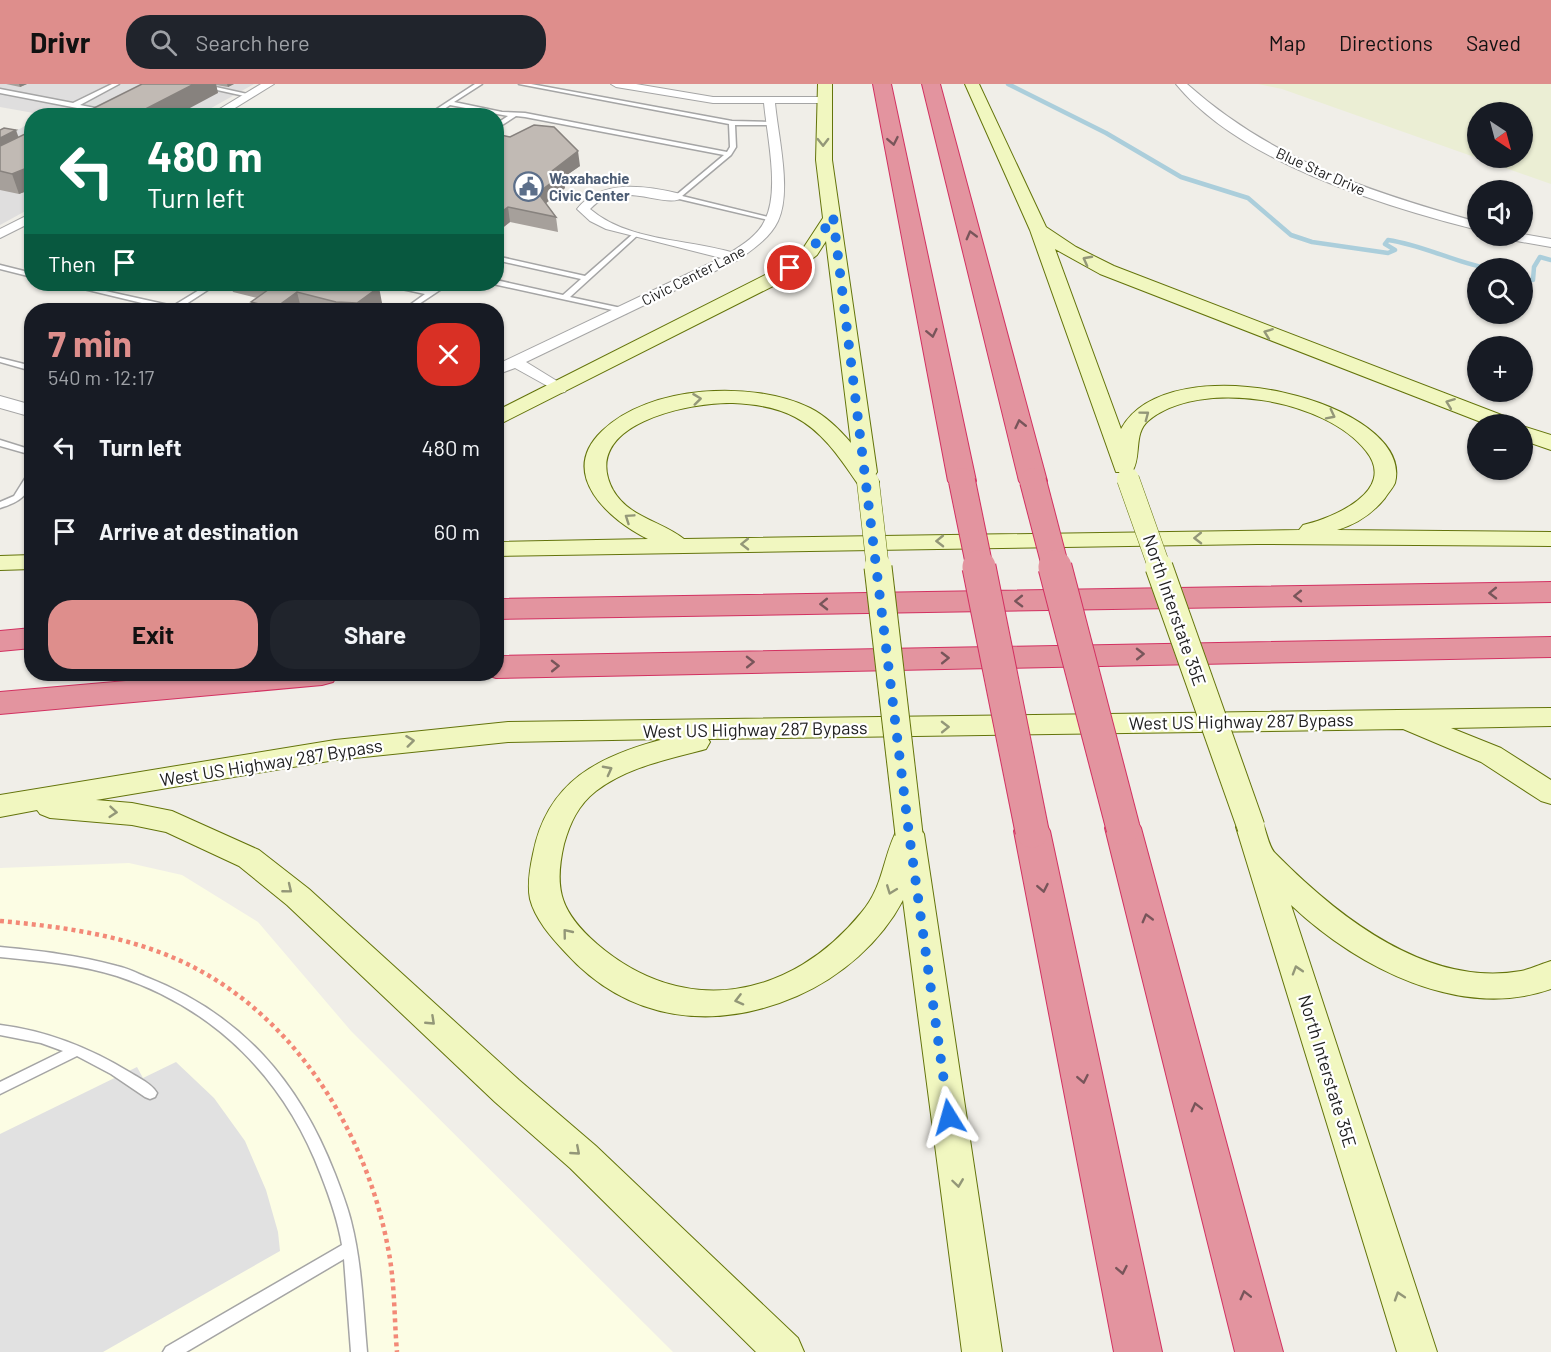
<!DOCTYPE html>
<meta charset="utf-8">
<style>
body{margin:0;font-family:Barlow,sans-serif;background:#20242c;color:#f1f3f6;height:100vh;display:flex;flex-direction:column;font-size:22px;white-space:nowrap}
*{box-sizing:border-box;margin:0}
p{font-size:20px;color:#9ea1a6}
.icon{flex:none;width:33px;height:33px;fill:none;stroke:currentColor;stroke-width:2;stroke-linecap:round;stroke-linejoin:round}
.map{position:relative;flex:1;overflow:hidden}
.sheet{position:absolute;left:24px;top:219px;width:480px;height:378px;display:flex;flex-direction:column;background:#171b24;border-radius:24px;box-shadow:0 2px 4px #0004}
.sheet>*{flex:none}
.guide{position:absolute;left:24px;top:24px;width:480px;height:183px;border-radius:24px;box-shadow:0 2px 4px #0004;background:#0b6e4f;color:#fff;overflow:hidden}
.needle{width:39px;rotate:144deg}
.tools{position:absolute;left:1467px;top:18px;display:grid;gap:12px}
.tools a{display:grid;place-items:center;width:66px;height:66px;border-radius:50%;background:#171b24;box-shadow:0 2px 4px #0004;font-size:30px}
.pin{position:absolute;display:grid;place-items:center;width:51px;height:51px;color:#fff;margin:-26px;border:3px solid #fff;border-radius:50%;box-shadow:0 2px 6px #0007}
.me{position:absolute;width:66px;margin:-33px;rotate:352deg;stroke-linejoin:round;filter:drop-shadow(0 0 4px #0008)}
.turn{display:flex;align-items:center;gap:21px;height:126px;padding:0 24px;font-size:27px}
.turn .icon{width:78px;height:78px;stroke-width:2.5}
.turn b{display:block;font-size:42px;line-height:51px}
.then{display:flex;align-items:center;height:57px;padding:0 24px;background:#0003;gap:12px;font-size:22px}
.round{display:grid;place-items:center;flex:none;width:63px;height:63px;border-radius:24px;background:#20242c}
.headline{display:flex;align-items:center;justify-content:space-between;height:102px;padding:0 24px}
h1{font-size:36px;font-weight:700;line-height:45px;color:#de8e8c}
.primary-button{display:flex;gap:12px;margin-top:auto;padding:12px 24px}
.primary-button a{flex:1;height:69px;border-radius:24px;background:#de8e8c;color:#111;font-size:24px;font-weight:700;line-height:69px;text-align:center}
.primary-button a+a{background:#20242c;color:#f1f3f6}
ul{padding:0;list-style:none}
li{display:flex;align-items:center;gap:18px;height:84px;padding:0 24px}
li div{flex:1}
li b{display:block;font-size:22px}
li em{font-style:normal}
header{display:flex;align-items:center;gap:36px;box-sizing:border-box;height:84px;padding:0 30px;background:#de8e8c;color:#111}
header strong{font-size:28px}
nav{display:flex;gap:33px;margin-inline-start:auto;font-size:21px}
.search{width:420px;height:54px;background:#20242c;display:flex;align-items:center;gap:15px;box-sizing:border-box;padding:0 21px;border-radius:24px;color:#9ea1a6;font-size:22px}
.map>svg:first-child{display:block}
</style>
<header>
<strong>Drivr</strong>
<div class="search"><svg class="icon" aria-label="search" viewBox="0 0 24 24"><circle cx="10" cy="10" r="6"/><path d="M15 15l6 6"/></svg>Search here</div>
<nav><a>Map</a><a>Directions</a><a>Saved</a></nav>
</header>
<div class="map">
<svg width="1551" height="1268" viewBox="0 0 1551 1268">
<rect width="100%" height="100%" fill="#f0eee8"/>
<!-- residential -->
<g fill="#dfdede">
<polygon points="0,0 254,0 197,32 45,31 0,23"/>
<polygon points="31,39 31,124 0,141 0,55"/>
</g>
<!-- education -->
<polygon fill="#fcfde4" points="129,779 182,791 258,838 351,947 673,1268 0,1268 0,784"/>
<!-- farmland -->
<path fill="#ebeed4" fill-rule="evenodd" d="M1258 0H1551V100L1282 5ZM1478 28H1522V74H1478Z"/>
<!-- parking -->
<polygon fill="#e1e1e1" points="176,978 214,1014 245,1057 266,1106 278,1148 280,1167 103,1268 0,1268 0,1050 137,983 143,994"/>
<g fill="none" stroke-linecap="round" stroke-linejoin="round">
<!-- stream -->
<g stroke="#abcedb" stroke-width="4.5">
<path d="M1008 0 1106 49 1181 93 1248 114 1291 151 1312 158 1388 169 1395 166 1385 160 1388 156C1422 161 1452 177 1486 184"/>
<polyline points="1522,196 1533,196 1534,183 1540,173 1551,176"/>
</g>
<defs>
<g id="service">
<polygon points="112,0 119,0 80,21 105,26 106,27 103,29 0,9 0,5 73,19"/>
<polygon points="190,0 202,0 252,11 249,13"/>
<polygon points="475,0 482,0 454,18 502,28 525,29 727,68 730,63 729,40 519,0 531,0 732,37 773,38 773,40 771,41 735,41 736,63 731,71 682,112 776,135 773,137 675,114 675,112 724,71 525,33 516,32 496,45 496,40 508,32 450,21 434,32 426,32"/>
<polygon points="634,149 639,150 570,213 626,225 626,229 493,200 496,200 496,196 563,211 581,195 496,176 496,172 585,192"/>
<polygon points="0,181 32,189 32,193 0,185"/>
<polygon points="63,200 74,200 173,222 209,200 217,200 180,224 181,226 171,226"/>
<polygon points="388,200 399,200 430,207 441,200 449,200 410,226 403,226 425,210 388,202"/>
<polygon points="0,274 32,282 32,287 0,278"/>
<polygon points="0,356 32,366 32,371 0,362"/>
<path d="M29 388H32C32 410 20 418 0 424V418L14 412Z"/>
<path d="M0 863C40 867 78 871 117 882 127 884 137 889 146 893 241 930 299 997 335 1090 341 1106 347 1121 351 1137 362 1180 363 1224 367 1268H351L344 1175 186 1268H163L166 1263 342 1161C338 1137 330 1114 321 1091 285 995 215 924 117 892 79 880 39 877 0 873Z"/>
<path d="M0 941C48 947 90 964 131 989 139 994 152 1000 157 1009L155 1013 150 1015 145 1013 111 990 77 972 0 1010V998L63 967 41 959 0 951Z"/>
</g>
<g id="minor">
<polygon points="261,0 274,0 222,32 208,32"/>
<path d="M611 0H636L713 13H823L828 16 823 19H775C778 52 792 107 778 137 770 154 753 165 738 176L526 278 565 302 567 305 565 308 560 309 515 284 496 291V281L721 174 606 145 590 137 577 125C601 94 647 102 681 110L683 113C668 127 619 93 590 125 627 157 686 155 731 168 744 160 759 150 765 136 780 107 767 52 764 19H713L616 3Z"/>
<path d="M1176 0H1187C1272 76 1370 108 1478 138V146C1382 122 1240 78 1176 0Z"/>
<polygon points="32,129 32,138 0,154 0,145"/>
<polygon points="1522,150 1551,155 1551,163 1511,156 1505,152"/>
</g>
<polygon id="tertiary" points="0,312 32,321 32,333 0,324"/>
<g id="secondary">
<path d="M818 0H832V76L877 388 875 391 879 398 876 403H860C842 377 824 348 795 333 776 323 755 320 733 319 690 318 578 340 613 406 629 434 662 437 684 455L1299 446 1303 441C1333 434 1398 407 1366 367 1326 315 1200 293 1148 337 1133 350 1142 373 1132 388H1116L1030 146 965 0H979L1046 143 1076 163 1114 182 1512 335 1515 340H1486L1100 190 1055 165 1121 345C1169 257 1416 318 1395 399 1393 404 1388 409 1385 414 1372 430 1357 440 1337 446L1551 448V462L1257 460 496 472V458L648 455C609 436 557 390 602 347 649 301 753 296 810 324 826 332 840 346 851 359L826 157 817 171 787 195 496 342V327L773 187 804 163 823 134 816 76Z"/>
<polygon points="1522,342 1551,351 1551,366 1522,356"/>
<polygon points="32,471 32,485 0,486 0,472"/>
<path d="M1551 624V642L1451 644 1501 664 1551 696V720L1541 717 1481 678 1403 645 708 655 710 658 706 665C667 676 629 682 596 707 578 721 570 739 564 760 553 807 562 829 597 860 684 935 791 915 861 829 885 801 882 772 899 742L909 739 919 742 924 750 1002 1268H962L903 816C881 858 841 893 797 912 714 948 628 938 565 868 551 853 535 835 530 815 527 800 530 784 533 770 547 697 599 672 664 655L508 658 335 676 96 716 132 719 172 727 259 766 309 805 519 996 596 1062 798 1254 804 1268H756L570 1084 495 1018 287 821 239 782 166 748 132 741 50 734 40 730 37 726 0 733V711L335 656 508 638Z"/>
<path d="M1251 732 1261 735C1266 744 1268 762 1275 769 1336 831 1426 904 1521 887 1531 885 1541 880 1551 877V905C1460 937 1357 883 1291 821L1437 1268H1397L1236 743 1241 735Z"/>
</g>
<g id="motorway">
<polygon points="873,0 891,0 976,397 972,403 962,405 952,403 948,397"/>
<polygon points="922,0 940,0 1047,397 1043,403 1033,405 1023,403 1019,397"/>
<polygon points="1551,498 1551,518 496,535 496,515"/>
<polygon points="32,544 32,564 0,567 0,547"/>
<polygon points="1551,553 1551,573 496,594 484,590 496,590 496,572"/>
<polygon points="206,590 338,590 333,598 322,601 0,630 0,608"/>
<polygon points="1123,731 1136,735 1141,744 1283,1268 1235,1268 1105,744 1110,735"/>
<polygon points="1032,734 1045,738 1050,747 1162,1268 1114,1268 1014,747 1019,738"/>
</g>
</defs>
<!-- service casing -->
<use href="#service" stroke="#a5a5a5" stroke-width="3"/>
<!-- minor casing -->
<use href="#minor" stroke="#a5a5a5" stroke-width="2"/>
<!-- tertiary casing -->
<use href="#tertiary" stroke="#a5a5a5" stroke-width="2"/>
<!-- secondary casing -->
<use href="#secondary" stroke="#64740b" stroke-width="2"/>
<!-- motorway casing -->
<use href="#motorway" stroke="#d23161" stroke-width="2"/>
<!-- path -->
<path stroke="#f38977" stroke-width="4.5" stroke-dasharray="4 4" stroke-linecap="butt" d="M0 837C67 843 137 853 197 885 300 940 367 1052 388 1164 395 1198 394 1234 397 1268"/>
<!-- service -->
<use href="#service" fill="#fff" fill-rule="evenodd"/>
<!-- minor -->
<use href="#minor" fill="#fff" fill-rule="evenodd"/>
<!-- tertiary -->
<use href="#tertiary" fill="#fff" fill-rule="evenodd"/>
<!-- secondary -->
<use href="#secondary" fill="#f1f7c0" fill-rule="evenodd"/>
<!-- motorway -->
<use href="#motorway" fill="#e3949f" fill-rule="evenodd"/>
<defs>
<g id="secondary-bridge-far1">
<polyline points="1128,395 1160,485"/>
<polyline points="868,398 878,485"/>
</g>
<g id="secondary-bridge">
<polyline points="878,483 909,750"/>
<polyline points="1159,483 1251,743"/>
</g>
<g id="motorway-bridge-far1">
<polyline points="962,397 980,485"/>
<polyline points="1033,397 1056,485"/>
</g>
<g id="motorway-bridge">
<polyline points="979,483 1032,747"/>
<polyline points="1055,483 1123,744"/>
</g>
</defs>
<!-- secondary-bridge-far1 casing -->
<use href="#secondary-bridge-far1" stroke="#64740b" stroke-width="23" stroke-linecap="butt"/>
<!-- secondary-bridge casing -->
<use href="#secondary-bridge" stroke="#64740b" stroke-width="29" stroke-linecap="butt"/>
<!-- motorway-bridge-far1 casing -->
<use href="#motorway-bridge-far1" stroke="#d23161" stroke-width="28" stroke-linecap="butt"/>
<!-- motorway-bridge casing -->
<use href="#motorway-bridge" stroke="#d23161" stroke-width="35" stroke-linecap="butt"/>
<!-- secondary-bridge-far1 -->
<use href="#secondary-bridge-far1" stroke="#f1f7c0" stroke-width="22"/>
<!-- secondary-bridge -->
<use href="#secondary-bridge" stroke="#f1f7c0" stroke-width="27"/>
<!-- motorway-bridge-far1 -->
<use href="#motorway-bridge-far1" stroke="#e3949f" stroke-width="26"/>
<!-- motorway-bridge -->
<use href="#motorway-bridge" stroke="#e3949f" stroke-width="33"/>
</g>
<!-- wall -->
<g fill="#a6a09b">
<polygon points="6,0 27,0 20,3"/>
<polygon points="142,0 234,0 228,3 216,1 218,9"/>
<polygon points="0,46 18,53 32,50 32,105 19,110 0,106"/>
<polygon points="496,50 580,82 564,93 565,104 546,119 556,133 558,148 510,138 496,149"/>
<polygon points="230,200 372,200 382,219 372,226 311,226 301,224 297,226 253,226 251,218 257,214 233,208"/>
</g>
<!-- shaded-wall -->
<g fill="#87827e">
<polygon points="19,0 27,0 20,3"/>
<polygon points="194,0 216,0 218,9 175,32 132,32"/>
<polygon points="227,0 234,0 228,3"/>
<polygon points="16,46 23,66 0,77 0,54"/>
<polygon points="578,67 580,82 564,93 565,104 540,124 538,109 552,87"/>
<polygon points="32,82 32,105 19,110 12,90"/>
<polygon points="508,123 510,138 496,149 496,132"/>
<polygon points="379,203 382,219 372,226 359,226 357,219"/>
<polygon points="297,208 301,224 297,226 275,226 275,224"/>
</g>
<!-- building -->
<g fill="#c1bab4" stroke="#87827e" stroke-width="1.5">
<polygon points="142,0 194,0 132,32 78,32"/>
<polygon points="534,41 554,43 578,67 552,87 564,89 538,109 556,133 508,123 496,132 496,50 510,53"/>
<polygon points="4,44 16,46 0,54 0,46"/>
<polygon points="27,49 32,50 32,82 12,90 0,87 0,62"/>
<polygon points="257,200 372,200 379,203 357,219 336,218 297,208 275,224 251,218 272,203"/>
</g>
<!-- one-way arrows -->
<defs><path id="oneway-chevron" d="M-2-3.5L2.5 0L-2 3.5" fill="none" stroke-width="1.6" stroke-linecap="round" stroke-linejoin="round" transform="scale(1.5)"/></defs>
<g stroke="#78555a">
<use href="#oneway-chevron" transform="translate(893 57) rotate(79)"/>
<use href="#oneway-chevron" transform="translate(971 151) rotate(-105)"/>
<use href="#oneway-chevron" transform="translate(932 249) rotate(78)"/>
<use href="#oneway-chevron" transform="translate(1020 340) rotate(-103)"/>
<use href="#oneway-chevron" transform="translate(1493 509) rotate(179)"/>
<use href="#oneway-chevron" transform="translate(1298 512) rotate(179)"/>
<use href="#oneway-chevron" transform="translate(1019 517) rotate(179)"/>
<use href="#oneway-chevron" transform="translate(824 520) rotate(179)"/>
<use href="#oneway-chevron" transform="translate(1140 570) rotate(-1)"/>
<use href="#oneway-chevron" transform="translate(945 574) rotate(-1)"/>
<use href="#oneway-chevron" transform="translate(750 578) rotate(-1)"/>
<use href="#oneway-chevron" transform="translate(555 582) rotate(-1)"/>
<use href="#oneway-chevron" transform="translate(1043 804) rotate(79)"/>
<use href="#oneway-chevron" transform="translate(1147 834) rotate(-105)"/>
<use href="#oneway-chevron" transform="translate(1083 995) rotate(79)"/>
<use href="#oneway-chevron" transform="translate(1196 1023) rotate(-104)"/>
<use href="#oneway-chevron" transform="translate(1122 1186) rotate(79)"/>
<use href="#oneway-chevron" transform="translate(1245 1211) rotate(-104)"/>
</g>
<g stroke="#939778">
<use href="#oneway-chevron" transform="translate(823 58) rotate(89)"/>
<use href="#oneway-chevron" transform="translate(1087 176) rotate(-152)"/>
<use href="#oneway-chevron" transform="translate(1268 249) rotate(-159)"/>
<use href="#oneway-chevron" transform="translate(697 315) rotate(-7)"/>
<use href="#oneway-chevron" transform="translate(1450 319) rotate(-159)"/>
<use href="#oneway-chevron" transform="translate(1145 331) rotate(-37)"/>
<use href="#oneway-chevron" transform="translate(1331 331) rotate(27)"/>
<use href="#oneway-chevron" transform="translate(629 434) rotate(-146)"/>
<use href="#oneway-chevron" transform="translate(1198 454) rotate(179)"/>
<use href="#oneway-chevron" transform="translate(940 457) rotate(179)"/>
<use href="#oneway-chevron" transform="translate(745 460) rotate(179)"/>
<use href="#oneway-chevron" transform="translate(945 643) rotate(-1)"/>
<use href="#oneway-chevron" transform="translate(410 657) rotate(-7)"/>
<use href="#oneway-chevron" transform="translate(608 686) rotate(-28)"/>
<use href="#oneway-chevron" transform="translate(113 728) rotate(5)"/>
<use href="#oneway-chevron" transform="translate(288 805) rotate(39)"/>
<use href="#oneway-chevron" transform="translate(891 806) rotate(111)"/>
<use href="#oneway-chevron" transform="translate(567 849) rotate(-129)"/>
<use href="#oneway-chevron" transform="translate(1297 886) rotate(-107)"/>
<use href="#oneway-chevron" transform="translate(739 916) rotate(166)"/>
<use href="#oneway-chevron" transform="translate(431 937) rotate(43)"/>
<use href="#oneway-chevron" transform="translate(576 1067) rotate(41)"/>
<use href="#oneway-chevron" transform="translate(958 1099) rotate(82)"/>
<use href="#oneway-chevron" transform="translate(1399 1212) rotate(-108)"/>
</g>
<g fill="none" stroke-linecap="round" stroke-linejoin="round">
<!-- route -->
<polyline stroke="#1a73e8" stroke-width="10" stroke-dasharray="0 18" points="790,184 811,167 833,132 909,750 949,1033"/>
</g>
<!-- icons -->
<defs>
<symbol id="civic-ring" viewBox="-11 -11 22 22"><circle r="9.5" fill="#fff" stroke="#5c6f8a" stroke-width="1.5"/><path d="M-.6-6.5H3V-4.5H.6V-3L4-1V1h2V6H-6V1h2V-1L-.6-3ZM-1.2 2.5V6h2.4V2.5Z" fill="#5c6f8a"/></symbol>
</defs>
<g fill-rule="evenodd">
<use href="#civic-ring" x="512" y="86" width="33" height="33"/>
</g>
<g text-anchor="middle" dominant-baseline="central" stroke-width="4.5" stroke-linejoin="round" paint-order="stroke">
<!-- far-street labels -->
<g font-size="15" fill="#212121" stroke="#fff">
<text transform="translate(1321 87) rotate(24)">Blue Star Drive</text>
<text transform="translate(693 191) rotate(-27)">Civic Center Lane</text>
</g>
<!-- far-service labels -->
<g font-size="15" font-weight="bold" fill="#4e5e75" stroke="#fff" text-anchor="start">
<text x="549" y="94">Waxahachie<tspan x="549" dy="17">Civic Center</tspan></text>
</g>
<!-- street labels -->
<g font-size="18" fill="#212121" stroke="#fff">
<text transform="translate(1175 526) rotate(71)">North Interstate 35E</text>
<text transform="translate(1241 637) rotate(-1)">West US Highway 287 Bypass</text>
<text transform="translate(755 645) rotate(-1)">West US Highway 287 Bypass</text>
<text transform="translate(271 678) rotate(-9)">West US Highway 287 Bypass</text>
<text transform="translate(1328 987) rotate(73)">North Interstate 35E</text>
</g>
</g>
</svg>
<div class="tools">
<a><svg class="needle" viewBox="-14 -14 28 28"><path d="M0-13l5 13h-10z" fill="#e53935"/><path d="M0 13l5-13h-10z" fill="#9ea1a6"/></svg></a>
<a><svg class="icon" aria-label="sound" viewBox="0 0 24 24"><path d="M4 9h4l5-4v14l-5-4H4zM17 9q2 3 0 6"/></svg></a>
<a><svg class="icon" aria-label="search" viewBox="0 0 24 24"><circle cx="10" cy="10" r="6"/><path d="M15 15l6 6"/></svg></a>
<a>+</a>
<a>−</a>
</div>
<div class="pin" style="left:790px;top:184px;background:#d93025"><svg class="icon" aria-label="arrive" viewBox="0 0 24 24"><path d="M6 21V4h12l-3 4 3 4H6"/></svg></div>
<svg class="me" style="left:949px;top:1033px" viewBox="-20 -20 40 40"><path d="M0-17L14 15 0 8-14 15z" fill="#1a73e8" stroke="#fff" stroke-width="4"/></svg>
<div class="guide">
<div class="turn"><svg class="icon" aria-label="left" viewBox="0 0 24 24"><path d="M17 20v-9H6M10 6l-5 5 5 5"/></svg><div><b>480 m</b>Turn left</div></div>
<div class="then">Then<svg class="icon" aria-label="arrive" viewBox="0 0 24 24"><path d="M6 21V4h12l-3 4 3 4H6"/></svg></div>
</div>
<section class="sheet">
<div class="headline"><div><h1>7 min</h1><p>540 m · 12:17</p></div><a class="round" style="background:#d93025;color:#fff"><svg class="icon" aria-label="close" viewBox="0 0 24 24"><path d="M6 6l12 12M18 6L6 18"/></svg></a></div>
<ul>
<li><svg class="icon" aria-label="left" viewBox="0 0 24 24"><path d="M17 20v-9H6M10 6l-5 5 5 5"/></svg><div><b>Turn left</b></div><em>480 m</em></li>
<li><svg class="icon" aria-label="arrive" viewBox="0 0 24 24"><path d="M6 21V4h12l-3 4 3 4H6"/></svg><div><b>Arrive at destination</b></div><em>60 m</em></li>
</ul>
<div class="primary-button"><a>Exit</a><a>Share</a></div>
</section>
</div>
